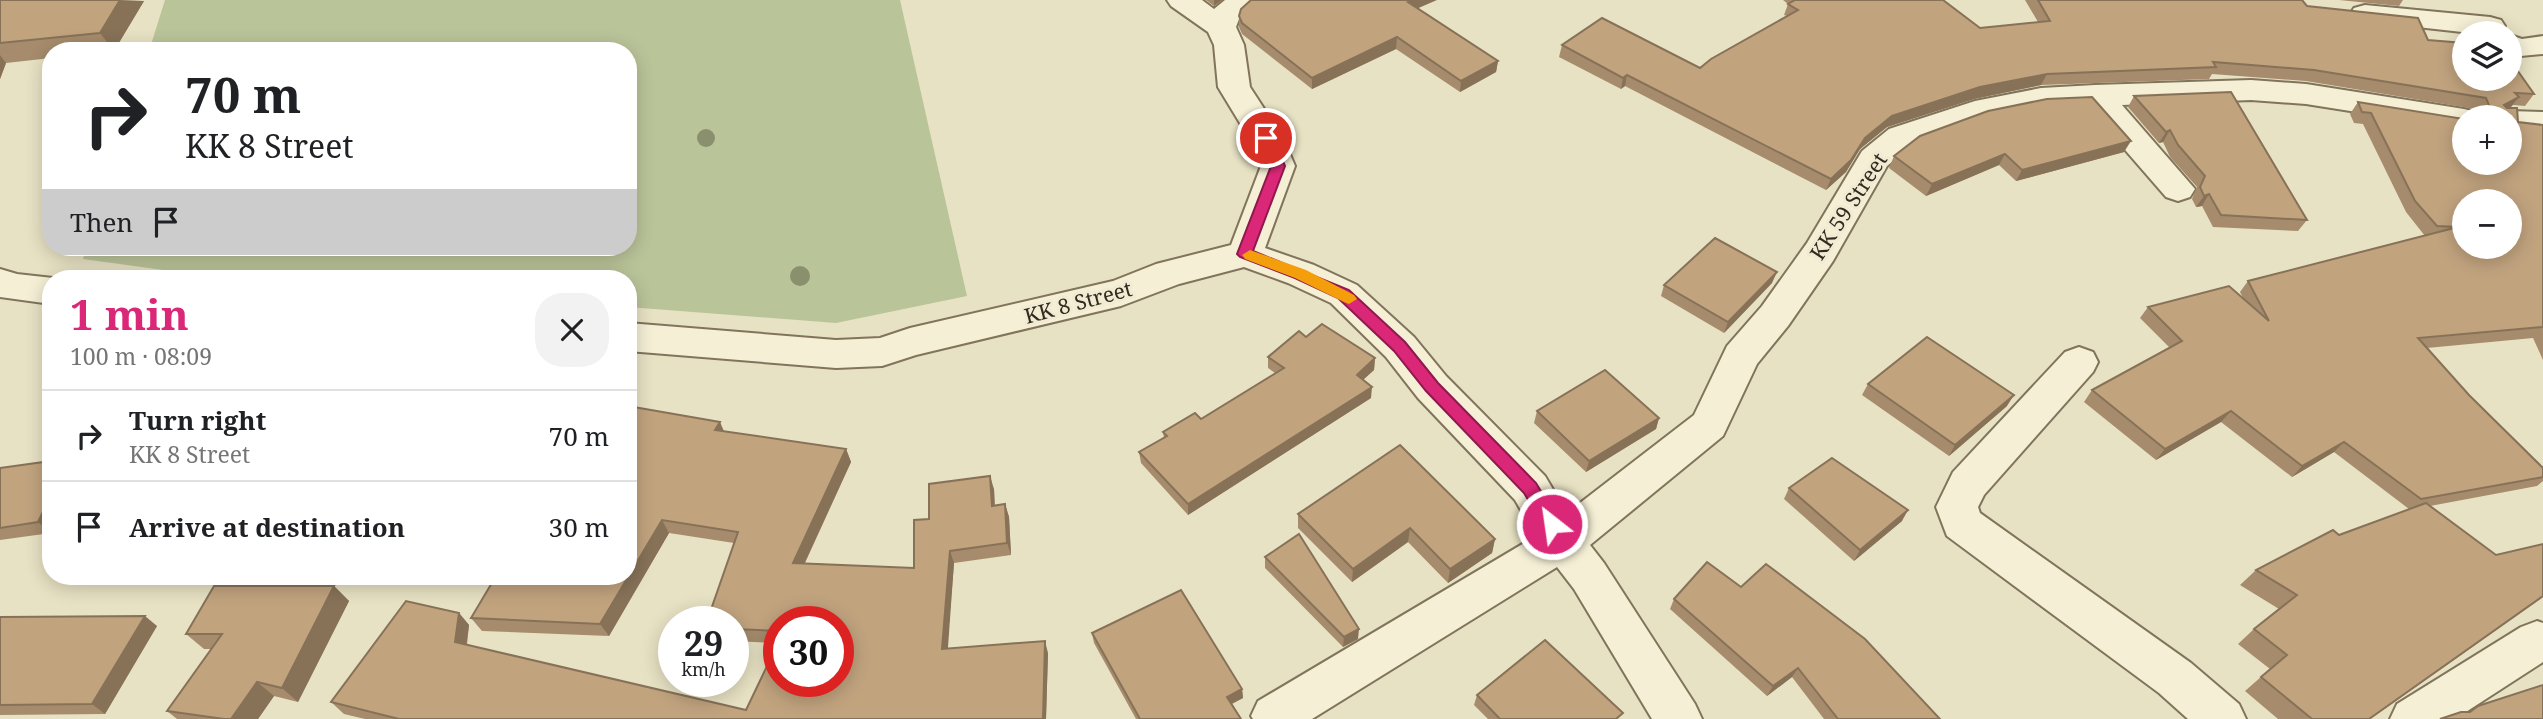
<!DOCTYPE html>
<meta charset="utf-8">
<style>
body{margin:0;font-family:"Noto Serif",serif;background:#f2f2f2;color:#202124;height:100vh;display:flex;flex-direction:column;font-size:26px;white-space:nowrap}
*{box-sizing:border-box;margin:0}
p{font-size:23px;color:#757577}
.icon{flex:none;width:38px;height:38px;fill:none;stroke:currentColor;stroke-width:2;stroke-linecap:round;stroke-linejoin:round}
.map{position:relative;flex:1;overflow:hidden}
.sheet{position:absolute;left:42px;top:270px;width:595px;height:315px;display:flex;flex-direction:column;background:#fff;border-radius:28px;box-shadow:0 4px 18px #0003}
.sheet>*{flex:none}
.guide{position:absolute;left:42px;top:42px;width:595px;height:214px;border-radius:28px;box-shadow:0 4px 18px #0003;background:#fff;color:#202124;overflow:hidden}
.controls{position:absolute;left:2452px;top:21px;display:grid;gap:14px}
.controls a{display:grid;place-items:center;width:70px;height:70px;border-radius:50%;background:#fff;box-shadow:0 4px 18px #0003;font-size:35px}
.speed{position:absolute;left:658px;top:606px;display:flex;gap:14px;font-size:35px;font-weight:700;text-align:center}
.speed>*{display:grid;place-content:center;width:91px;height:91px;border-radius:50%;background:#fff;box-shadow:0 4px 18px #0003;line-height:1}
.speed small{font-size:18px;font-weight:400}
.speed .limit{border:10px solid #d22;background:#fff;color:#111}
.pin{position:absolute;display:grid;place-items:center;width:60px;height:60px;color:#fff;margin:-30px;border:4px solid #fff;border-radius:50%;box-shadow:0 2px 7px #0007}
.me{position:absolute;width:77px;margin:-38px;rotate:330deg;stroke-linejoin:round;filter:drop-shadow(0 0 5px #0008)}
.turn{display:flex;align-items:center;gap:24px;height:147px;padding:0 28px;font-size:32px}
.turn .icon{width:91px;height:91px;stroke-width:2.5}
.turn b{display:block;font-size:49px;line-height:60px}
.then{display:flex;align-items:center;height:66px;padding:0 28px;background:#0003;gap:14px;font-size:26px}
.round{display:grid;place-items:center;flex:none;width:74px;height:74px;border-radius:28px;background:#f2f2f2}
.headline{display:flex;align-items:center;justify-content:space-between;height:119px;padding:0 28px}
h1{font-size:42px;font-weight:700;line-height:52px;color:#db2777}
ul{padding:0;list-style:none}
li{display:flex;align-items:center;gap:21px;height:91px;padding:0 28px;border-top:2px solid #e0e0e0}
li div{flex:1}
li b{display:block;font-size:26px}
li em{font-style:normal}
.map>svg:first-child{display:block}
</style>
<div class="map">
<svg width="2543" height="719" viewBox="0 0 2543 719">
<rect width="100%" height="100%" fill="#e8e2c4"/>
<!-- green -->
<polygon fill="#bac499" points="165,0 900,0 967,296 836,323 628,307 628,278 221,278 83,259 87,247 628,247 628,51 149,51"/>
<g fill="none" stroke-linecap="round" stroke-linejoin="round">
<defs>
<g id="minor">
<polygon points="1167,0 1202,0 1214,9 1225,0 1259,0 1239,19 1236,27 1244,45 1250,87 1283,138 1295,166 1265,248 1314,265 1357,285 1414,337 1446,376 1545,476 1567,513 1694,415 1727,346 1762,306 1807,243 1862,151 1889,129 1975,101 2041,88 2095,85 2251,80 2306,84 2464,109 2476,112 2479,117 2464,117 2464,129 2306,104 2251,100 2122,105 2195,189 2190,197 2178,201 2166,197 2087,106 2041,108 1982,120 1913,145 1887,166 1833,261 1788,326 1757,364 1723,436 1590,545 1604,563 1695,704 1702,719 1652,719 1574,589 1557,567 1312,719 1253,719 1251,716 1258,701 1536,536 1515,500 1418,398 1386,357 1331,303 1288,283 1244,267 1179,284 1121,306 916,355 882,366 836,368 628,351 628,323 836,340 880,338 910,328 1113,281 1156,264 1231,245 1261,166 1249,138 1218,87 1214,45 1208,32 1171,6"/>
<polygon points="2365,5 2490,17 2501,20 2505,26 2498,33 2471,33 2354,20 2350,14 2354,8"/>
<polygon points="2510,35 2522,39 2543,36 2543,54 2510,57"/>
<polygon points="2510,111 2543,112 2543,134 2510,132 2510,117 2497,117"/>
<polygon points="0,269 17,274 53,278 51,304 0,297"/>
<polygon points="2079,347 2093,352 2098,362 2093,372 1984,495 1978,507 1980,513 2191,663 2239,704 2246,719 2188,719 2159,693 1947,536 1936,507 1953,472 2065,352"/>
<polygon points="2537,621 2543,623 2543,662 2455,719 2390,719 2397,704 2521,627"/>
</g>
</defs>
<!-- minor casing -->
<use href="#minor" stroke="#80745c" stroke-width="4"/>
<!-- minor -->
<use href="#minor" fill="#f4efd5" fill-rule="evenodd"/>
</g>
<!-- trees -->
<g fill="#8a906e">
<circle cx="706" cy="138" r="9"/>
<circle cx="800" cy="276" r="10"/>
</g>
<!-- wall -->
<g fill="#a68c6c" fill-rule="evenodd">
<polygon points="0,0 144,1 114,51 51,51 51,58 6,63 0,79"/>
<polygon points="1206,0 1222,0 1214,6"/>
<polygon points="1783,0 1943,0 1980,28 2038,22 2025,0 2303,0 2307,6 2428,40 2534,94 2525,106 2513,105 2510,108 2518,122 2543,125 2543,360 2533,338 2427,348 2469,395 2543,468 2543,481 2537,486 2430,506 2543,597 2370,719 2278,719 2245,691 2270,669 2238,644 2254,629 2279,609 2240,585 2256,570 2339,535 2409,509 2334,452 2292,477 2221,422 2156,460 2084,402 2092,390 2170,348 2140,318 2148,307 2243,298 2240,292 2248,281 2425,236 2406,212 2363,124 2354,123 2350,114 2358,102 2464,163 2510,117 2469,117 2475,109 2306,81 2212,74 2209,79 2041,85 1974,99 1887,127 1860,149 1846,172 1826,190 1625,86 1621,89 1559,57 1562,45 1700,68 1787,16 1784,15 1788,4"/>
<polygon points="2339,0 2403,0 2399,6"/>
<polygon points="1418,8 1498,61 1496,72 1460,92 1396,49 1312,89 1242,34 1239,27 1239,16"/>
<polygon points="2134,96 2307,220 2298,231 2213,227 2202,206 2196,207 2192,199 2197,187 2170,157 2163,142 2159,143 2128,107"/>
<polygon points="1920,136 2124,152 2016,181 1999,165 1926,196 1889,168 1894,156"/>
<polygon points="1772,283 1724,333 1661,296 1664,285"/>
<polygon points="1306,337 1375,358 1374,370 1363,380 1371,398 1188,515 1141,463 1139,452 1164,438 1163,432 1201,419 1275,373 1268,368 1268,357"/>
<polygon points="1868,384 2007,406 1949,456 1862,395"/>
<path d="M628 406 725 432 846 449 851 462 805 563 914 568 929 519 994 489 995 506 1005 504 1009 517 1011 555 954 563 947 649 1048 653 1046 719H365L344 714 331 702 459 613 469 625 467 645 746 710 778 643 733 641 734 543 669 533 609 636 482 631 471 618ZM779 621 838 681H779Z"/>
<polygon points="1537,411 1659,418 1656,429 1586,472 1534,423"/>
<polygon points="51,461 51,533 0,540 0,468"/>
<polygon points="1789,488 1902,521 1854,561 1784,499"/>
<polygon points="1298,514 1495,539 1492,553 1448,583 1408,542 1352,582 1298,528"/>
<polygon points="1265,557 1358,639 1343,647 1265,568"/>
<polygon points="334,586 349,601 298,702 274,696 258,719 177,719 167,711 212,649 204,649 186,634"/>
<polygon points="1741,587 1940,719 1824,719 1792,677 1767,696 1670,609 1674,599"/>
<polygon points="0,617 157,626 105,714 0,715"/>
<polygon points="1092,633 1242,689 1243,698 1232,704 1241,719 1136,719 1094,643"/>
<polygon points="1477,695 1620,719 1488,719 1474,705"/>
</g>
<!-- shaded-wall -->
<g fill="#877258">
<polygon points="120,0 144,1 114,51 100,33"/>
<polygon points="1214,0 1222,0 1214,6"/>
<polygon points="1412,0 1437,0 1407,13 1408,2"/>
<polygon points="1397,37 1396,49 1312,89 1312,78"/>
<polygon points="0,55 6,63 0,79"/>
<polygon points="1498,61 1496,72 1460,92 1461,81"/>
<polygon points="2047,74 2041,85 1974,99 1887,127 1860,149 1846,172 1826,190 1831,179 1865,138 1892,116 1980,87"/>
<polygon points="1627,75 1625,86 1621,89 1623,78"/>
<polygon points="2519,97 2509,109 2494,116 2504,105"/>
<polygon points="2170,130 2163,142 2159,143 2166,132"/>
<polygon points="2131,141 2124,152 2016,181 2022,170"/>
<polygon points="2005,154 1999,165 1926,196 1932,184"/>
<polygon points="2209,194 2202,206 2196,207 2204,196"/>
<polygon points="1777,272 1772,283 1724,333 1728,322"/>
<polygon points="1375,358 1374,370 1356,386 1357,375"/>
<polygon points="1372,387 1371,398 1188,515 1188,504"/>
<polygon points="2014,395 2007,406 1949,456 1955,445"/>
<polygon points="2231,411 2221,422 2156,460 2165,449"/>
<polygon points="1659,418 1656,429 1586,472 1589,461"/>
<polygon points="720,422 726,436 715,430"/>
<polygon points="2344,442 2334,452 2292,477 2302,466"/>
<polygon points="846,449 851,462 799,575 793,563"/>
<polygon points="990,476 994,489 995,519 992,506"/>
<polygon points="51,495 51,533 38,522"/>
<polygon points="1005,504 1009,517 1011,555 1007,543"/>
<polygon points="1908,510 1902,521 1854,561 1860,550"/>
<polygon points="662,520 669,533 609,636 600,624"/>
<polygon points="1410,528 1408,542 1352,582 1353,569"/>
<polygon points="1495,539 1492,553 1448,583 1450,569"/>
<polygon points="950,551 954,563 947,661 942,649"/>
<polygon points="334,586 349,601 298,702 282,688"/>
<polygon points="2543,596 2370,719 2369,719"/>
<polygon points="459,613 469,625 465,654 455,642"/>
<polygon points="145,616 157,626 105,714 92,704"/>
<polygon points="1359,629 1358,639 1343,647 1344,637"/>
<polygon points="1045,641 1048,653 1046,719 1043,719"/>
<polygon points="1798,668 1792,677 1767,696 1773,686"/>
<polygon points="257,682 274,696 258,719 231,719"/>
<polygon points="1242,689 1243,698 1227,706 1227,697"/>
</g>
<!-- building -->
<g fill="#c1a37e" stroke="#877258" stroke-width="2" fill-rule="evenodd">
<polygon points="0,0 120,0 100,33 0,43"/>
<polygon points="1251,0 1412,0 1408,2 1498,61 1461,81 1397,37 1312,78 1242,23 1239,16 1241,9"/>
<path d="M1795 0H1943L1980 28 2050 21 2038 0H2302L2307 6 2418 18 2428 40 2464 43V79H2510V60L2534 94 2515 93 2519 97 2504 105 2507 108H2517L2518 122 2543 125V327L2418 338 2469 395 2543 468V477L2421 499 2344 442 2302 466 2231 411 2165 449 2092 390 2182 341 2148 307 2229 286 2269 321 2248 281 2458 227 2437 226 2415 201 2371 113 2362 112 2358 102 2464 119V163H2510V117H2476V108H2490L2486 98 2314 70 2213 62 2216 67 2047 74 1980 87 1892 116 1865 138 1851 160 1831 179 1627 75 1623 78 1562 45 1602 18 1700 68 1711 59 1798 10 1788 4ZM2464 201H2510V247H2464Z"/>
<polygon points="2231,92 2307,220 2221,215 2209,194 2204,196 2200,187 2205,176 2178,145 2170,130 2166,132 2134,96"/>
<polygon points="2092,97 2131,141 2022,170 2005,154 1932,184 1894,156 1920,136 1988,111 2047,99"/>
<polygon points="1715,238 1777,272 1728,322 1664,285"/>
<polygon points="1322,324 1375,358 1357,375 1372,387 1188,504 1139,452 1167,436 1163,432 1195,413 1201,419 1284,368 1268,357 1299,331 1306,337"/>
<polygon points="1927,337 2014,395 1955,445 1868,384"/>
<polygon points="1605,370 1659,418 1589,461 1537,411"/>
<polygon points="628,406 720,422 715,430 846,449 793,563 914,568 914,520 929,519 929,484 990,476 992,506 1005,504 1007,543 950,551 942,649 1045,641 1043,719 399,719 331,702 406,601 459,613 455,642 746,710 779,641 779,681 838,681 838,621 779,621 779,631 733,629 733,621 707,621 738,532 662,520 600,624 471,618 496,576 628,576"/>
<polygon points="1400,445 1495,539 1450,569 1410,528 1353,569 1298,514"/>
<polygon points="1832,458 1908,510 1860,550 1789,488"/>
<polygon points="51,461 51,495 38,522 0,528 0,468"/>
<polygon points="2426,503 2496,555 2543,544 2543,596 2369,719 2312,719 2261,677 2287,655 2254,629 2297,595 2256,570 2333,530 2339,535"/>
<polygon points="1299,534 1359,629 1344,637 1265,557"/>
<polygon points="1707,562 1741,587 1766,564 1865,639 1940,719 1838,719 1798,668 1773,686 1674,599"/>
<polygon points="214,586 334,586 282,688 257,682 231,719 224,719 167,711 222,634 186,634"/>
<polygon points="1181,590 1242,689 1227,697 1241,719 1140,719 1092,633"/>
<polygon points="145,616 92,704 0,705 0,617"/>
<polygon points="1545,640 1623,713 1616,719 1500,719 1477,695"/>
<polygon points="2543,685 2543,719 2440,719 2461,712 2470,712 2478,706"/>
</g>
<!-- route -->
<polygon fill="#db2777" stroke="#8e194d" stroke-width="2" points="1266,133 1273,138 1285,166 1253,251 1349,290 1405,342 1438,383 1536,483 1561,524 1558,529 1552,531 1546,529 1524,493 1426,391 1394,351 1338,298 1295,278 1240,257 1237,254 1271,166 1259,138"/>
<!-- slow -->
<polygon fill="#f59e0b" points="1250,250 1306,270 1354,295 1357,299 1349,304 1344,302 1295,278 1245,259 1242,255"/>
<g text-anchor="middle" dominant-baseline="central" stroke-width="6" stroke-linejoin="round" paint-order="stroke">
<!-- street labels -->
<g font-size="21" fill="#322a1f" stroke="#f0ebd2">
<text transform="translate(1848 206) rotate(-57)">KK 59 Street</text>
<text transform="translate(1078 302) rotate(-15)">KK 8 Street</text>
</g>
</g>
</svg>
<div class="controls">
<a><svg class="icon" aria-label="layers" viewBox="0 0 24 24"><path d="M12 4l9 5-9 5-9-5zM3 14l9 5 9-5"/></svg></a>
<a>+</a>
<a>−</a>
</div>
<div class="speed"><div>29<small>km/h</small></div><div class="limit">30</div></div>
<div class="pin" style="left:1266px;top:138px;background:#d93025"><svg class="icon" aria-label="arrive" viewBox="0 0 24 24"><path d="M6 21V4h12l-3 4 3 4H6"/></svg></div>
<svg class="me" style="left:1552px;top:524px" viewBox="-20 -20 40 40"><circle r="17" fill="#db2777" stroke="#fff" stroke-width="3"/><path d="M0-11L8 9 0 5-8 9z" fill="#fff"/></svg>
<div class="guide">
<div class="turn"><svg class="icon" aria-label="right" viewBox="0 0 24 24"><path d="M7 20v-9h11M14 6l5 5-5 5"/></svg><div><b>70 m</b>KK 8 Street</div></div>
<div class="then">Then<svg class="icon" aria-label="arrive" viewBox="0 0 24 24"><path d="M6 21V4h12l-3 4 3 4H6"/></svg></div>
</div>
<section class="sheet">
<div class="headline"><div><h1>1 min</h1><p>100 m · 08:09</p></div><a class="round"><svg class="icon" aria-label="close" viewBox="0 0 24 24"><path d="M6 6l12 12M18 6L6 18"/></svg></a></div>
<ul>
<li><svg class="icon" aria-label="right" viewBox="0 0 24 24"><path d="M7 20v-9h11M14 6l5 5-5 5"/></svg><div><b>Turn right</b><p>KK 8 Street</p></div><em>70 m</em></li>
<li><svg class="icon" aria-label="arrive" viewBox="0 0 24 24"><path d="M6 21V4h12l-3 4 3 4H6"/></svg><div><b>Arrive at destination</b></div><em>30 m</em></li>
</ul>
</section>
</div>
